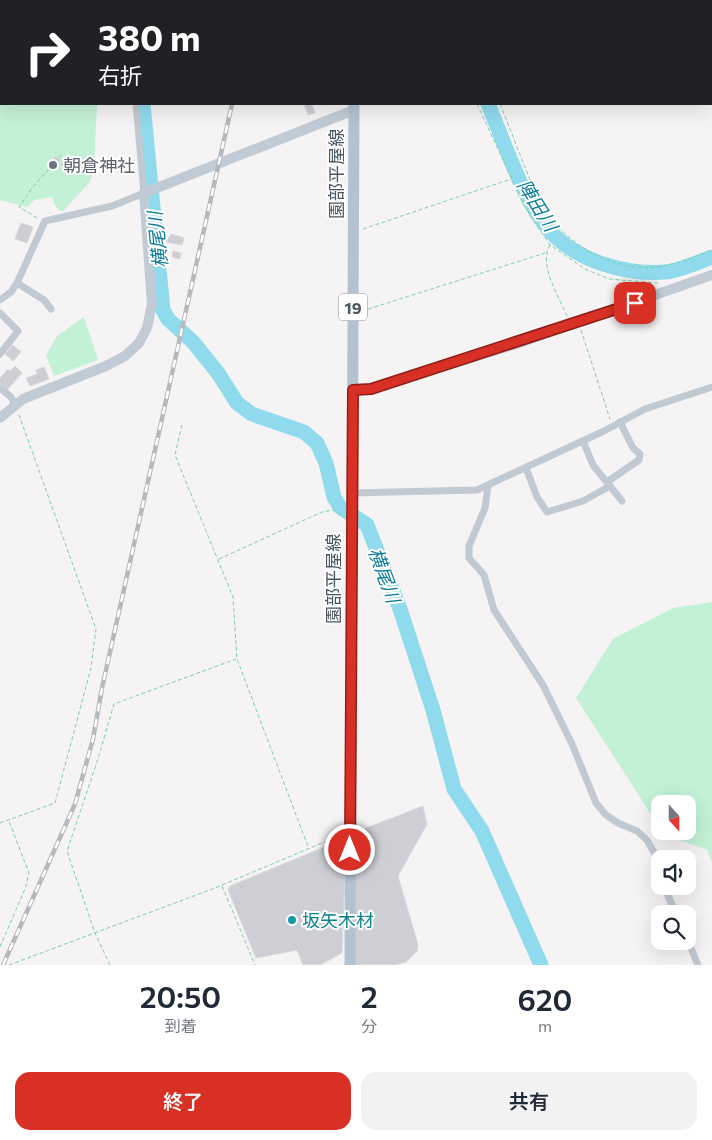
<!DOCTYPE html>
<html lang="ja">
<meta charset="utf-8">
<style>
body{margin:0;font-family:Commissioner,"Noto Sans JP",sans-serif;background:#f2f2f3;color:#1f2937;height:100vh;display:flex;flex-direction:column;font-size:19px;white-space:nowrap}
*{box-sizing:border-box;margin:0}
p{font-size:16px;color:#747a83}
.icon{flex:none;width:28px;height:28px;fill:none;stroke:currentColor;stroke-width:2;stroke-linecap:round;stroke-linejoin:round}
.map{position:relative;height:965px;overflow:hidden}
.sheet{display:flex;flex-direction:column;background:#fff;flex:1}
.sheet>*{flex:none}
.banner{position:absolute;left:0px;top:0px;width:712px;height:105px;box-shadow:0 5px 20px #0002;background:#202124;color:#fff;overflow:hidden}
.needle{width:32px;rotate:159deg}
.buttons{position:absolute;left:651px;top:795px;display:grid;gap:10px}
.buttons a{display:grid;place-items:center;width:45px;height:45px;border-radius:10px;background:#fff;box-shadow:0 5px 20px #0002;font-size:25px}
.pin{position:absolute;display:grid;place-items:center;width:42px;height:42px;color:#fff;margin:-21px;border-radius:10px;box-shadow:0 2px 8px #0006}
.me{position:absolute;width:55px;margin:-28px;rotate:0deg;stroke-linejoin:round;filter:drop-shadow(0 0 4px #0008)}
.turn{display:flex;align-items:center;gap:18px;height:105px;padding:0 15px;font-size:22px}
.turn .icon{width:65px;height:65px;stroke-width:2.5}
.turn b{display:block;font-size:35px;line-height:42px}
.eta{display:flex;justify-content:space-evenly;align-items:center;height:85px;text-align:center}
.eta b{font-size:30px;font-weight:600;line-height:35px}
.primary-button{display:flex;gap:10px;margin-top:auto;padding:10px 15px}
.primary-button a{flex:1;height:58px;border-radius:15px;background:#d93025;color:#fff;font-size:20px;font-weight:600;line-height:58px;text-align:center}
.primary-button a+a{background:#f2f2f3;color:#1f2937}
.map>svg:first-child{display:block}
</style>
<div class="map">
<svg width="712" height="965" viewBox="0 0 712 965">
<rect width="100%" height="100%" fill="#f5f3f3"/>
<!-- green -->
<g fill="#c3f1d5">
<polygon points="0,0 99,0 1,1 1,104 97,104 94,171 89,183 63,211 60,211 54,204 53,197 34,200 27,207 0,200"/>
<polygon points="84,317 98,360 54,376 46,355 57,336"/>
<polygon points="712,602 712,862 707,850 664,834 662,831 688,831 688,804 660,804 660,828 576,698 613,639 673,608"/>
</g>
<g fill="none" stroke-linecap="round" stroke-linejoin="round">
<!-- river -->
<g stroke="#90daee" stroke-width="15">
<polyline points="444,0 444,1"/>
<polyline points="155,1 156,0"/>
<polyline points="143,104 163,310 168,319 193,342 218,373 237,403 252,414 304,432 317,443 326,463 334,497 340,507 367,525 400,609 433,710 454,789 482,831 541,965"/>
<path d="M488 104C504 141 523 201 550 231 577 261 625 275 665 272 680 271 698 262 712 257"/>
</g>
</g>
<!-- building -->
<g fill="#cdcfd5" stroke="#d7d9de">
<polygon points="304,104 312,104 315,113 308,115"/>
<polygon points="56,156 60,160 55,166 51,162"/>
<polygon points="64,159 69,163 65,168 60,164"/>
<polygon points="21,223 33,227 27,243 15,239"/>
<polygon points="171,234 184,238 182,245 166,242"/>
<polygon points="173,251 181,253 180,259 172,257"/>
<polygon points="13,345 21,352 13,361 5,354"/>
<polygon points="15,366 22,373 7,390 0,383 0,378 8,369 10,371"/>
<polygon points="44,367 49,379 30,386 26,378 37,374 36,370"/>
<polygon points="423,806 427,824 398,876 418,945 417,951 406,962 396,965 354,965 356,832"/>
<polygon points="339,841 346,841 342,953 320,965 303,965 297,950 256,958 228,890 230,886"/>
</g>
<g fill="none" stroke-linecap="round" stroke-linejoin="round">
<!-- path -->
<g stroke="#7ad0a6" stroke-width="1" stroke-dasharray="4 2.5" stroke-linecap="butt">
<polyline points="429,0 430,1"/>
<polyline points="456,0 457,1"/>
<polyline points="704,1 707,0"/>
<polyline points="477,104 525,207 550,245 585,269 609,279 658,283"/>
<path d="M500 104C513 135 524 168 539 199 560 241 609 272 658 267 676 264 695 257 712 250"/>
<polyline points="37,218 19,207 32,188 63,153"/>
<polyline points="363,229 511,179"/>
<path d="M550 245C538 264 559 297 567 316"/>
<polyline points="362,311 545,253"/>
<polyline points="581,330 610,419"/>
<polyline points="182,425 175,455 233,597 237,659 309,849"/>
<polyline points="219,559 322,512 333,510 341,515"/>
<polyline points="0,823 55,803 91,668 96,629 19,415"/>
<polyline points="222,886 255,965"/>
<polyline points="0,947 25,889 29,873 9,821"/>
<polyline points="9,965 215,888 341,835"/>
<polyline points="110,965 95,933 67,851 97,762 114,704 236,659"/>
</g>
<!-- street -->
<g stroke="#c1cad2" stroke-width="7">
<polyline points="147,1 147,0"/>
<polyline points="17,283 44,300 51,309"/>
<polyline points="0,300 11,292 17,283 45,221 112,206 144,193 136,104"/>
<polyline points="0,313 18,331 0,354"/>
<polyline points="0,388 11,397 15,405"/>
<polyline points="583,441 593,465 622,501"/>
<polyline points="526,468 537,497 547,512 583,501 610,486"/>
<polyline points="607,482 639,460 640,454 633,448 620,422"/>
<polyline points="488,486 485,508 469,546 469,558 484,575 494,610 543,685 572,744 596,803 606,815 618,823 637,831 647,840 656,856 660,871"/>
<polyline points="351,493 477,490 604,431 645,409 712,387"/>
<polyline points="664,886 676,914"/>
<polyline points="688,941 698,965"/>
</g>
<!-- secondary -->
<g stroke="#c1cbd6" stroke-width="10">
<polyline points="353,390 371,389 516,344 712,275"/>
<polyline points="0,418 23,399 106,366 125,356 139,343 147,328 152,304 144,193 354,110"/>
</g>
<!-- primary -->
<g stroke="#b3c2d1" stroke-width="11">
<polyline points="354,1 354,0"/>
<polyline points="350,965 354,104"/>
</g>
<defs>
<g id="rail">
<polyline points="255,1 255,0"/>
<polyline points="3,965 75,804 93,739 102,688 232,104"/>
</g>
</defs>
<!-- rail casing -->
<use href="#rail" stroke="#b5b8bd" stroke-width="4.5"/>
<!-- rail -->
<use href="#rail" stroke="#fff" stroke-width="2.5" stroke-dasharray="8" stroke-linecap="butt"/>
</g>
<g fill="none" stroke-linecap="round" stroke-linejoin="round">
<defs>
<polyline id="route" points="350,850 353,390 371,389 635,303"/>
</defs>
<!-- route casing -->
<use href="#route" stroke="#8d1f18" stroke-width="12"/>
<!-- route -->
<use href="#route" stroke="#d93025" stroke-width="9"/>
</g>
<!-- markers -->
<circle fill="#6b7280" stroke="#fff" stroke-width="2" cx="53" cy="165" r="5"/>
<circle fill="#0f9aa8" stroke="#fff" stroke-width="2" cx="292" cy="920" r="5"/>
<g text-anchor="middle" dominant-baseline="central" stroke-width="4" stroke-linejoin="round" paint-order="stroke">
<!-- shield labels -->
<rect fill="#fff" stroke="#808990" stroke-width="1" x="339" y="293.5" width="28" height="27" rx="4"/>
<g font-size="16" font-weight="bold" fill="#4a5661">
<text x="353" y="307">19</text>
</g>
<!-- worship labels -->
<g font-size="18" fill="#5b616d" stroke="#fff" text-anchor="start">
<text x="63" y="165">朝倉神社</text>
</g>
<!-- street labels -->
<g font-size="18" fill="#4a5661" stroke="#fff">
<text transform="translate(336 174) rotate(-90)">園部平屋線</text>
<text transform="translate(333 579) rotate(-90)">園部平屋線</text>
</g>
<!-- culture labels -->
<g font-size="18" fill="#0d838f" stroke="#fff" text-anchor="start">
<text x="302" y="920">坂矢木材</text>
</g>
<!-- water labels -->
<g font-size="19" font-style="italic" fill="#0c7c9b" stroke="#fff">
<text transform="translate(538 205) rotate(58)">陣田川</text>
<text transform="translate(157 240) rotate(-96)">横尾川</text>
<text transform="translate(385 575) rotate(70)">横尾川</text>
</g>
</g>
</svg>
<div class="buttons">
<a><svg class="needle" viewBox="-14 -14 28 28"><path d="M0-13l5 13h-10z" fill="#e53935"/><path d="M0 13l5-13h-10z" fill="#747a83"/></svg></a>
<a><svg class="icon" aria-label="sound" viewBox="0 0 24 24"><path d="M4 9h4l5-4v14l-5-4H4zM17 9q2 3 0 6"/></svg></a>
<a><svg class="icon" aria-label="search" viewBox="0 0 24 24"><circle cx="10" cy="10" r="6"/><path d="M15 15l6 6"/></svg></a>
</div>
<div class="pin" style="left:635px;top:303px;background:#d93025"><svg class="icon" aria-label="arrive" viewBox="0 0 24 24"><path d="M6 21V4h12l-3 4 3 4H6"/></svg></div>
<svg class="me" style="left:350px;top:850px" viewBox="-20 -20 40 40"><circle r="17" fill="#d93025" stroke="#fff" stroke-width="3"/><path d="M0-11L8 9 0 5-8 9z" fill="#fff"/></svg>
<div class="banner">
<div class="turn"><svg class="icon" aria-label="right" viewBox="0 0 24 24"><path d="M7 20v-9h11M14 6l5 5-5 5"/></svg><div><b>380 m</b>右折</div></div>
</div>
</div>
<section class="sheet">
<div class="eta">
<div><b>20:50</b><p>到着</p></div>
<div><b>2</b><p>分</p></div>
<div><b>620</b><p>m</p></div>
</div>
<div class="primary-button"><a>終了</a><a>共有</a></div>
</section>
